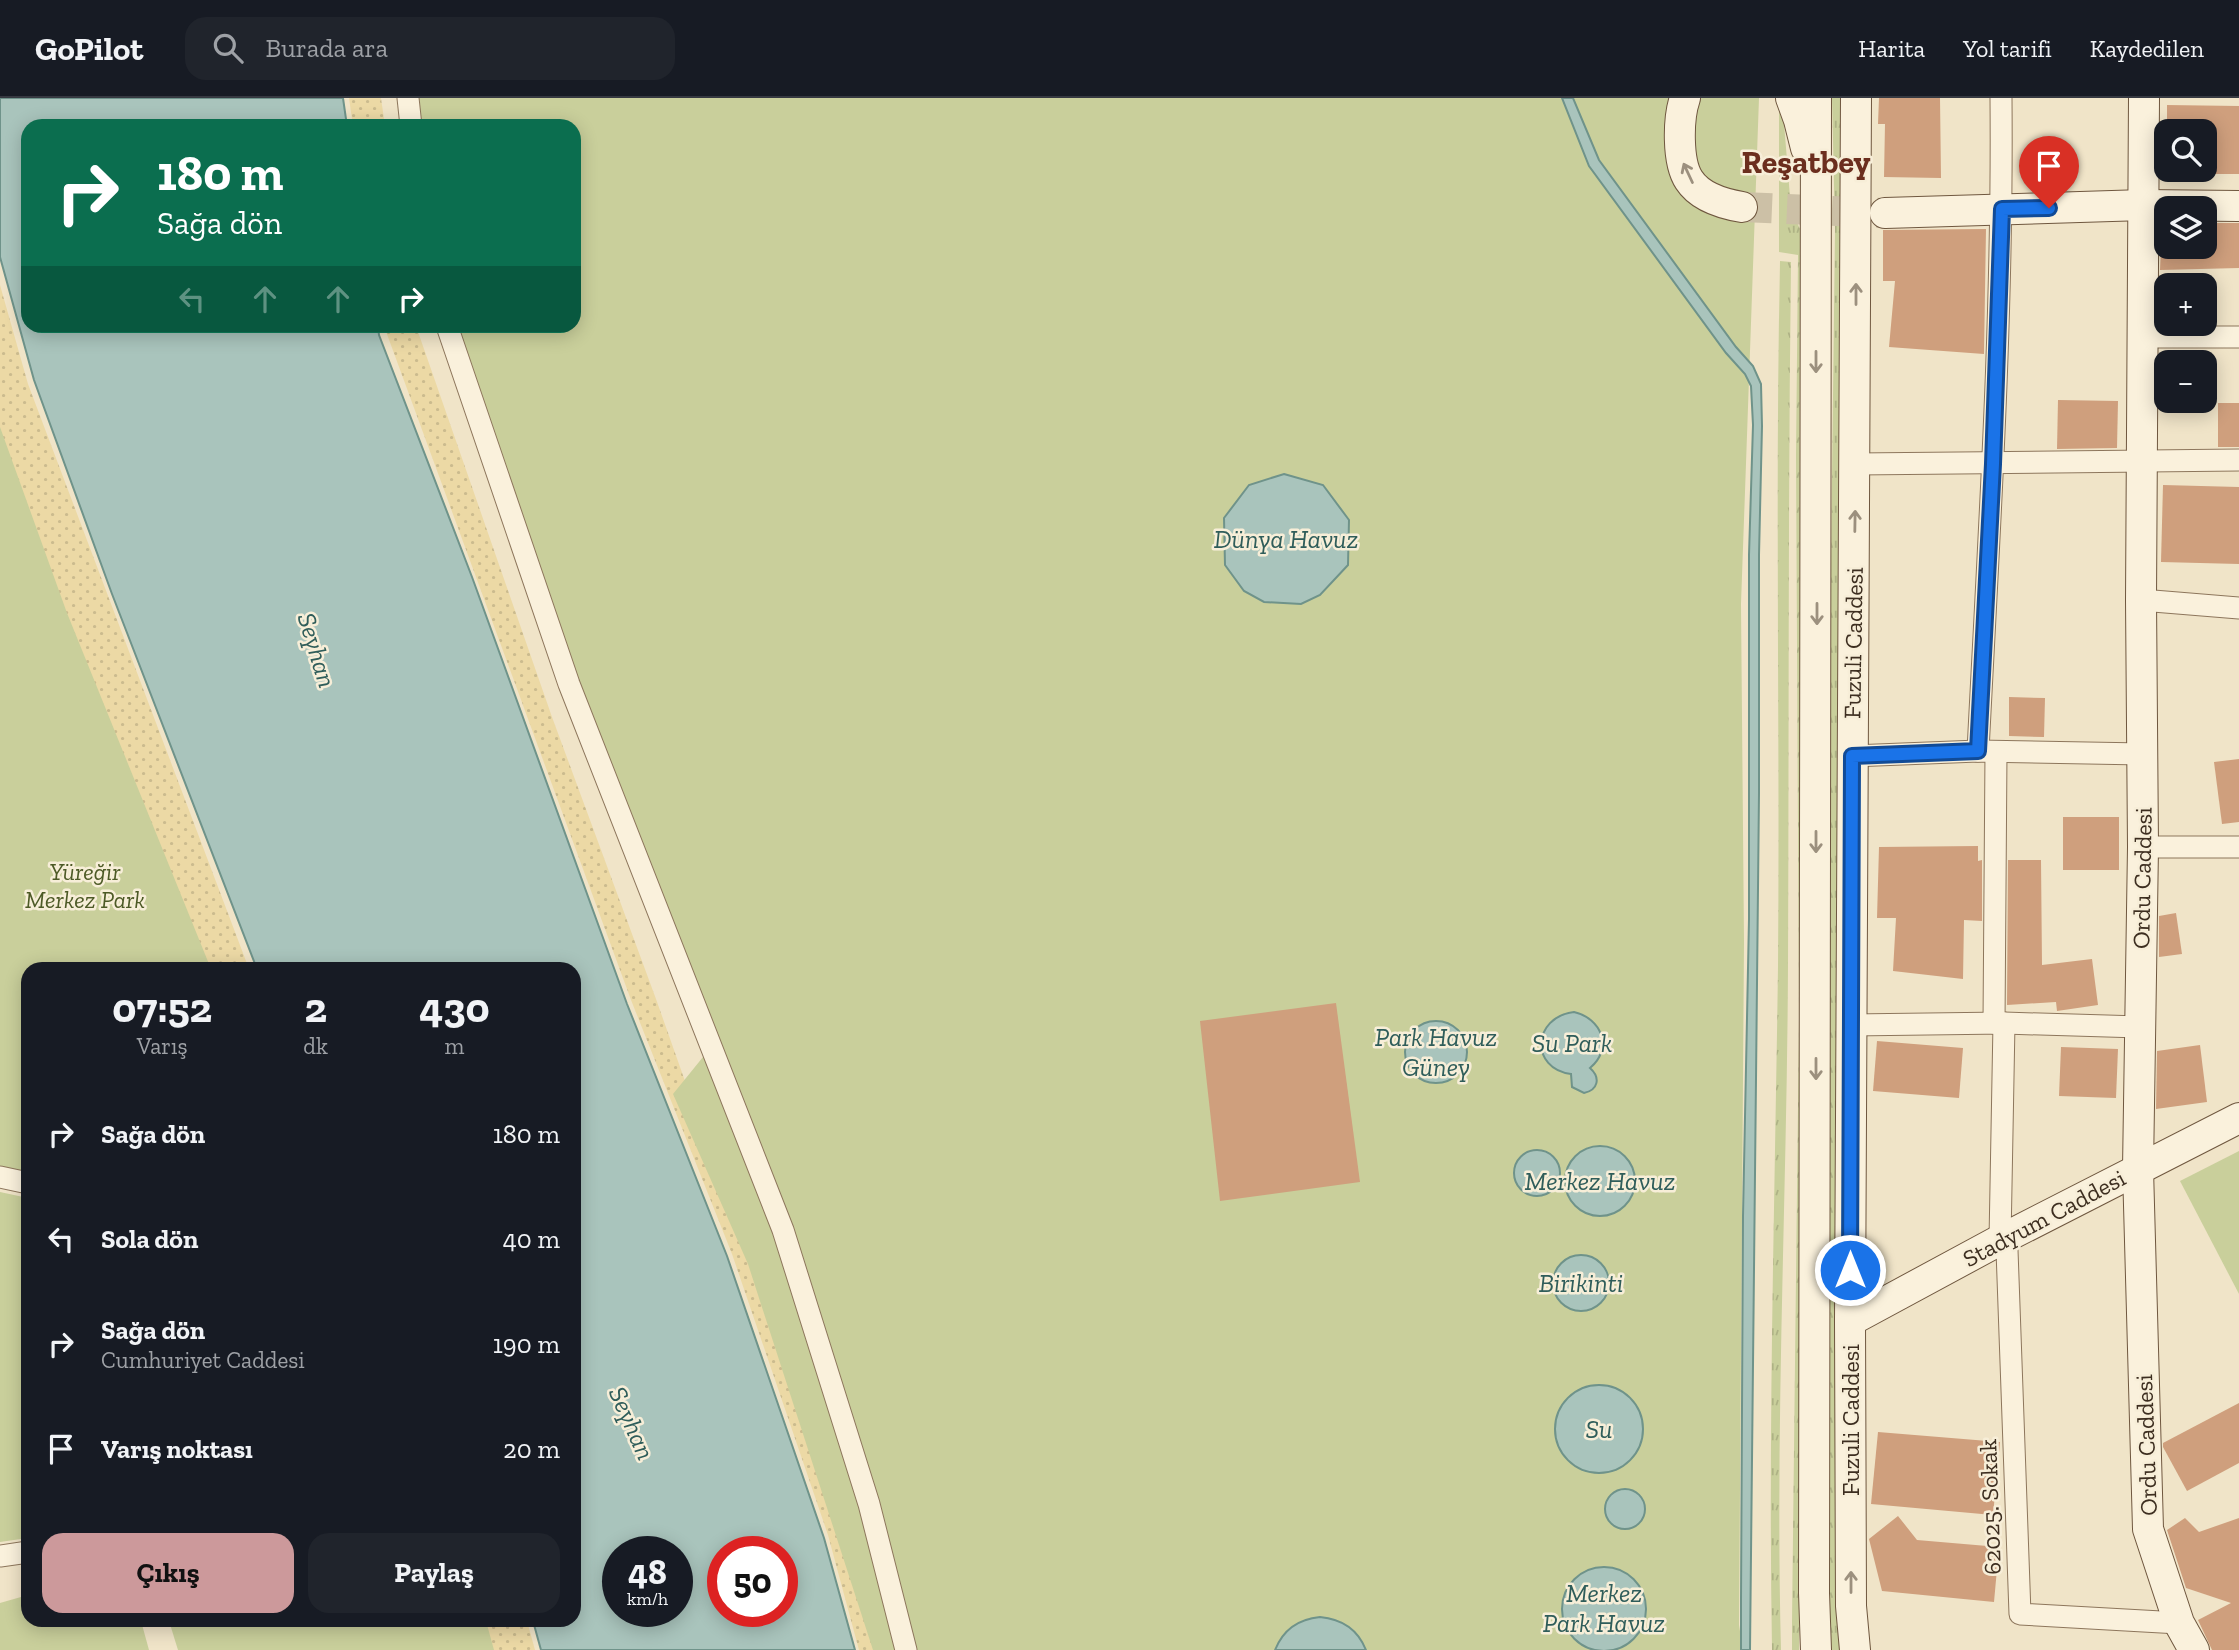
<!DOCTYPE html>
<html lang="tr">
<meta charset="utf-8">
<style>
body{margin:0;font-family:"Zilla Slab",serif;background:#20242c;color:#f1f3f6;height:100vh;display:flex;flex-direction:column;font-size:26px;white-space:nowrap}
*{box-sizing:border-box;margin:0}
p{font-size:23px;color:#9ea1a6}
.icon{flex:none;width:38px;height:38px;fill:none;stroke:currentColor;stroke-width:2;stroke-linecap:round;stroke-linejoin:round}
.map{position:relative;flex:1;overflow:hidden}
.panel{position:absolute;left:21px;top:864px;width:560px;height:665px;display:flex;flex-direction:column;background:#171b24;border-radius:21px;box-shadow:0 4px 18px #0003}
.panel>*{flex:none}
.top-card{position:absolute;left:21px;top:21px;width:560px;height:214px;border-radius:21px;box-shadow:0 4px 18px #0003;background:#0b6e4f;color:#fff;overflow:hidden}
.buttons{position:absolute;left:2154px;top:21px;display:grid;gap:14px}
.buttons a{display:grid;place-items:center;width:63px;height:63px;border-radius:14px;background:#171b24;box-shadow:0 4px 18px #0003;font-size:35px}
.speed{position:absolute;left:602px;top:1438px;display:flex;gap:14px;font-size:35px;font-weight:700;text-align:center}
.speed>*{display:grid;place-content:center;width:91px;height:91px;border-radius:50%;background:#171b24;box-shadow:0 4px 18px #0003;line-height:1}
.speed small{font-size:18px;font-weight:400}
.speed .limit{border:10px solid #d22;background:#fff;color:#111}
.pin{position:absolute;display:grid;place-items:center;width:60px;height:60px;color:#fff;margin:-72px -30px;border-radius:50% 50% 50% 0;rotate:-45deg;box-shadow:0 0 7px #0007}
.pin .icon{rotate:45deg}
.me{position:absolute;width:77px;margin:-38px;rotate:0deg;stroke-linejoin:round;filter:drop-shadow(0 0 5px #0008)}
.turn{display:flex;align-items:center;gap:24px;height:147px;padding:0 21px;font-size:32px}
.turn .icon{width:91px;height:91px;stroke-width:2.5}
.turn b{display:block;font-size:49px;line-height:60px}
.lanes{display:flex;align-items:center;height:66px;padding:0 21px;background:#0003;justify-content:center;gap:35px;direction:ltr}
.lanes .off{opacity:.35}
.eta{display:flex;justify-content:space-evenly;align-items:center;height:119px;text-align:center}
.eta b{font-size:42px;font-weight:700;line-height:49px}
.action{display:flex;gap:14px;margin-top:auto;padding:14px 21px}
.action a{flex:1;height:80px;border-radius:21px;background:#cc999b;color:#111;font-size:28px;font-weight:700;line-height:80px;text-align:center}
.action a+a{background:#20242c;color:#f1f3f6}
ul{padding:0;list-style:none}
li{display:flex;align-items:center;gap:21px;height:105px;padding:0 21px}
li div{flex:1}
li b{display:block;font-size:26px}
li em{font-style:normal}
header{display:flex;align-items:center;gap:42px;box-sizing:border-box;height:98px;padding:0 35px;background:#171b24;border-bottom:2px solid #363941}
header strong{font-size:33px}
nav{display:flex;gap:38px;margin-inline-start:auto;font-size:24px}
.search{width:490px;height:63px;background:#20242c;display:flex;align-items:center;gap:18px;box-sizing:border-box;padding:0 24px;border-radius:21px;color:#9ea1a6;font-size:26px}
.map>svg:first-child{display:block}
</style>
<header>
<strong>GoPilot</strong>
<div class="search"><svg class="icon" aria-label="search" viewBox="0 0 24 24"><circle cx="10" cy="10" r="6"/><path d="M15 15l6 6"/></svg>Burada ara</div>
<nav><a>Harita</a><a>Yol tarifi</a><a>Kaydedilen</a></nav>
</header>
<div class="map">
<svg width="2239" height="1552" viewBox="0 0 2239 1552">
<defs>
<pattern id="grass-tufts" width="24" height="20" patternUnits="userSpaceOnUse" patternTransform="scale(1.75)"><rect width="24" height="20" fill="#c9cf9b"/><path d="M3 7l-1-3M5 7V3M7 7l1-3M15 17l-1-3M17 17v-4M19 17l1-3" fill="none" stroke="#aeb285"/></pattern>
<pattern id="sand-dots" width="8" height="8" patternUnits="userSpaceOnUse" patternTransform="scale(1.75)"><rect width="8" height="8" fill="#ecd9a5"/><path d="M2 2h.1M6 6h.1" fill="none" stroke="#cbbb8e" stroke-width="1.8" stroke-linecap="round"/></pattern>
</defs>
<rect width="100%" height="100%" fill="#f0e4c8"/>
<!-- grass -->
<g fill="url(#grass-tufts)">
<polygon points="1779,0 1783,13 1791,111 1800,131 1808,166 1799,1552 1792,1552 1792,1524 1799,921 1796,358 1798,157 1779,154"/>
<polygon points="1832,0 1842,0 1838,760 1840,1552 1831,1552 1828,1478 1831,465 1835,131"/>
<path d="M1780 163 1791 164C1788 399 1789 634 1788 868 1787 1096 1775 1324 1781 1552H1772C1768 1324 1775 1096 1778 868 1780 633 1775 398 1780 163Z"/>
</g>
<!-- sand -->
<g fill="url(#sand-dots)">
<polygon points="349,0 381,0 385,28 353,28"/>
<polygon points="0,187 28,286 249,871 181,871 0,397"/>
<polygon points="384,228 416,228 552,619 656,901 886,1552 859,1552 828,1437 732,1156 631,902"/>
<polygon points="470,1523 527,1523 535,1552 479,1552"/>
</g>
<!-- green -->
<g fill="#c9cf9b">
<polygon points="418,0 1759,0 1741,506 1744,844 1739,1527 1743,1552 873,1552 748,1166 673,996 716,943 639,754 454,228 574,228 574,28 420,28"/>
<polygon points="0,329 67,515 211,871 28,872 28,1075 0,1069"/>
<polygon points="2239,1053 2239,1196 2180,1083"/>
<polygon points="0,1094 28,1100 28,1440 0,1444"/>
<polygon points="28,1497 28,1522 141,1523 149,1552 0,1552 0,1505"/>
<polygon points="169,1523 486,1523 494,1552 178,1552"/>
</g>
<!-- water -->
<g fill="#a9c4bc" stroke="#6f938a" stroke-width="2" fill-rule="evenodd">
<path d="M0 0H343L347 28H28V228H378L379 237 472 479 627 906 727 1158 824 1440 855 1552H541L533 1523 574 1522V872L257 871 112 496 34 282 0 159ZM677 1454V1514H618V1454ZM782 1454V1514H723V1454Z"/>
<polygon points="1562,0 1573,0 1599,62 1736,249 1753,268 1761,286 1762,328 1759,457 1759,695 1750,1552 1741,1552 1741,1503 1743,1118 1749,821 1749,457 1753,327 1751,288 1745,276 1726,255 1589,68"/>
<polygon points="1284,376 1323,387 1349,422 1348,467 1320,497 1301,506 1264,504 1244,493 1225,467 1224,420 1249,387"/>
<path d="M1574 914C1601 920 1614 950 1590 970 1601 980 1598 992 1584 995L1572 989 1571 976C1530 971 1532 919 1574 914Z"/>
<circle cx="1436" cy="954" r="31"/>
<circle cx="1600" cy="1083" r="35"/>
<circle cx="1537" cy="1075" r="23"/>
<circle cx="1581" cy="1185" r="28"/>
<circle cx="1599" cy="1331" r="44"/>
<circle cx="1625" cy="1411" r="20"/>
<circle cx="1604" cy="1511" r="42"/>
<path d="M1320 1519C1342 1521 1358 1532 1366 1552H1275C1283 1532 1299 1521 1320 1519Z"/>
</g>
<!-- building -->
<g fill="#cf9f7d">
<polygon points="1879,0 1940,0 1941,80 1884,79 1885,26 1878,26"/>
<polygon points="2167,7 2239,8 2239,76 2205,76 2205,33 2167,33"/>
<polygon points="2205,125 2239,125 2239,170 2160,172 2161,149 2205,149"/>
<polygon points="1986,131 1984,256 1889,249 1895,183 1883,183 1883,132"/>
<polygon points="2058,302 2118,303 2117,350 2057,351"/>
<rect x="2218" y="305" width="21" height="44"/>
<polygon points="2163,387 2239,389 2239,466 2161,464"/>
<polygon points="2009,599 2045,600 2044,639 2009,638"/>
<polygon points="2239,661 2239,724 2222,726 2214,664"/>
<rect x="2063" y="719" width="56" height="53"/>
<polygon points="1978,748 1978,763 1982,762 1982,823 1964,822 1963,881 1893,873 1896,820 1877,820 1879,749"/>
<polygon points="2008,762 2041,762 2042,867 2092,861 2098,907 2057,913 2056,904 2007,907"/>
<polygon points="2176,815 2182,856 2159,859 2159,818"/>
<polygon points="1336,905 1360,1084 1220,1103 1200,923"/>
<polygon points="1877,943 1963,950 1959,1000 1873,993"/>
<polygon points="2200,947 2207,1004 2156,1011 2157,953"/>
<polygon points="2061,949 2118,951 2116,1000 2059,998"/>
<polygon points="2239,1305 2239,1365 2187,1393 2163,1349 2163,1345"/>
<polygon points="1878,1334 2000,1344 1993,1417 1871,1406"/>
<polygon points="1898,1418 1917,1442 1999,1449 1994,1504 1882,1493 1869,1441"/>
<polygon points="2185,1420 2199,1434 2239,1420 2239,1552 2212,1552 2198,1522 2231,1505 2186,1490 2167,1432"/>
</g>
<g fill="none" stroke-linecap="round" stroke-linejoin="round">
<!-- secondary-tunnel -->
<polyline stroke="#ccc0a6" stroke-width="30" stroke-dasharray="30 15" stroke-linecap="butt" points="1742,109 1881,115"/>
<defs>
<g id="street">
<polyline points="408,0 411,28"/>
<polyline points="447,228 569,586 783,1132 869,1406 906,1552"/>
<polyline points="2144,239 2239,239"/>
<polyline points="1856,366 2239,362"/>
<polyline points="2141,502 2239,510"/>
<path d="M1978 653C1989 436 2003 218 2001 0"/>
<polyline points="1852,658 1978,653 2143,656"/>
<polyline points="2143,749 2239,749"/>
<polyline points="1994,925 1996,654"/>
<polyline points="2004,925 2000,1142 2007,1152 2020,1516 2179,1525"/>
<polyline points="1851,927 2004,925 2140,929"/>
<polyline points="0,1079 28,1085"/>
<polyline points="0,1458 28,1454"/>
</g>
<g id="secondary">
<path d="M1685 0C1678 20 1677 64 1689 82 1700 99 1724 106 1742 109"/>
<polyline points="1791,0 1799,22 1806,50"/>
<polyline points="2144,0 2141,502 2143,749 2138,1071 2148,1431 2179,1525 2194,1552"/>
<polyline points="1885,115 2144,107 2239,108"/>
<polyline points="1850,1223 2000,1142 2239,1020"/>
<polyline points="1816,1552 1814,1495 1816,0"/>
<polyline points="1855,1552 1851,1508 1850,1223 1856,0"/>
</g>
</defs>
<!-- street casing -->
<use href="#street" stroke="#8d765c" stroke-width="23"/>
<!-- secondary casing -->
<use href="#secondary" stroke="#6f573f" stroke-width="32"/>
<!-- street -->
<use href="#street" stroke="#faf1dc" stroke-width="21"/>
<!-- secondary -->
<use href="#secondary" stroke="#faf1dc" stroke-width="30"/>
</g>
<!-- one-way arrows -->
<defs><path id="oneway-shaft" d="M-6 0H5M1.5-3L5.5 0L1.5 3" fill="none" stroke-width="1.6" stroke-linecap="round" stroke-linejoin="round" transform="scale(1.75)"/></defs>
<g stroke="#9c907e">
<use href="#oneway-shaft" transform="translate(1688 75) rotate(-115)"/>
<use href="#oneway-shaft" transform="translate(1856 196) rotate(-90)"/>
<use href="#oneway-shaft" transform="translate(1816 264) rotate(90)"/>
<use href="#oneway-shaft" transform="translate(1855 423) rotate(-89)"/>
<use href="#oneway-shaft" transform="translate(1817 516) rotate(90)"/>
<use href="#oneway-shaft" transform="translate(1816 744) rotate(90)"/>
<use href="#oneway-shaft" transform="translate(1816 971) rotate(90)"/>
<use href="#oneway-shaft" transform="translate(1851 1484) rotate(-90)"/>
</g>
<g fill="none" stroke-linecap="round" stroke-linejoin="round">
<defs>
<polyline id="route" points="1850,1172 1852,658 1978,653 1993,366 2002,111 2049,110"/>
</defs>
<!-- route casing -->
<use href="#route" stroke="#114b97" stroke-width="18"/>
<!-- route -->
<use href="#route" stroke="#1a73e8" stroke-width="12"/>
</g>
<g text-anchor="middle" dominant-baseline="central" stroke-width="5" stroke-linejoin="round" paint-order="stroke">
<!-- street labels -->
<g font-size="24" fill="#3d2e20" stroke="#f7eed8">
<text transform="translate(1853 545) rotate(-89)">Fuzuli Caddesi</text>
<text transform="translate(2142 780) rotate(-89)">Ordu Caddesi</text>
<text transform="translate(2044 1120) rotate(-28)">Stadyum Caddesi</text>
<text transform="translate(1850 1322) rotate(-90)">Fuzuli Caddesi</text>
<text transform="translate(2146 1347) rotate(-92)">Ordu Caddesi</text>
<text transform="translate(1990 1409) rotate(-92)">62025. Sokak</text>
</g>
<!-- park labels -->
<g font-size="24" font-style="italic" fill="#4d5a26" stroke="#f7eed8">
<text x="85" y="773">Yüreğir<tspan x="85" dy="28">Merkez Park</tspan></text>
</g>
<!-- water labels -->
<g font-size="26" font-style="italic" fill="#2f5d5a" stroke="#f7eed8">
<text x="1286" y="441">Dünya Havuz</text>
<text transform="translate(317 552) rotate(73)">Seyhan</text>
<text x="1436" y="939">Park Havuz<tspan x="1436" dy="30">Güney</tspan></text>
<text x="1572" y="945">Su Park</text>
<text x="1600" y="1083">Merkez Havuz</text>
<text x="1581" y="1185">Birikinti</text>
<text transform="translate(632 1325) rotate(66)">Seyhan</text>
<text x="1599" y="1331">Su</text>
<text x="1604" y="1495">Merkez<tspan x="1604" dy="30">Park Havuz</tspan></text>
</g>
<!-- district labels -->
<g font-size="32" font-weight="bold" fill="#6b2e1e" stroke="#f7eed8">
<text x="1806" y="64">Reşatbey</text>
</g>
</g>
</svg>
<div class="buttons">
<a><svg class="icon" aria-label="search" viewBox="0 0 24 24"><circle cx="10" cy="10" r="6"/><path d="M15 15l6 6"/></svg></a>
<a><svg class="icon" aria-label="layers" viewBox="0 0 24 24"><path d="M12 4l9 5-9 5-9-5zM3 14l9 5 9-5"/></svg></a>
<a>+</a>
<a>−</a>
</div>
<div class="speed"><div>48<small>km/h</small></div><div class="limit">50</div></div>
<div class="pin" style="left:2049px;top:110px;background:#d93025"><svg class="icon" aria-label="arrive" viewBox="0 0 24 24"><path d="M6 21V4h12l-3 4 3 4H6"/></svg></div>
<svg class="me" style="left:1850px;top:1172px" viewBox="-20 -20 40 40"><circle r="17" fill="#1a73e8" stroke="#fff" stroke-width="3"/><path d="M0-11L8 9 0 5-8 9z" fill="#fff"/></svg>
<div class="top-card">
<div class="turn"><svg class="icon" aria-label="right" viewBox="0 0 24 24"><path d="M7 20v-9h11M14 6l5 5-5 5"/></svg><div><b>180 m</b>Sağa dön</div></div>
<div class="lanes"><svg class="icon off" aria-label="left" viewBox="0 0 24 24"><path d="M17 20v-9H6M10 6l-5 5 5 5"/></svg><svg class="icon off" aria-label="ahead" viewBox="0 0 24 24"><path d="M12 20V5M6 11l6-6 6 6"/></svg><svg class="icon off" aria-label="ahead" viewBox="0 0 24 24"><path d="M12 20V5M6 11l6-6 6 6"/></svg><svg class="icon" aria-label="right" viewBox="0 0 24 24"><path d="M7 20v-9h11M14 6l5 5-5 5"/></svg></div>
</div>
<section class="panel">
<div class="eta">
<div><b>07:52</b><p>Varış</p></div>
<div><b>2</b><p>dk</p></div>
<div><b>430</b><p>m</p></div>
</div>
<ul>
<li><svg class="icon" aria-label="right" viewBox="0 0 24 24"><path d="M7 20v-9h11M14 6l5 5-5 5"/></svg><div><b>Sağa dön</b></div><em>180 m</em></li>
<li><svg class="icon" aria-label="left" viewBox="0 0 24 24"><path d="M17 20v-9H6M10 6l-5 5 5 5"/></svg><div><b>Sola dön</b></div><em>40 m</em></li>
<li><svg class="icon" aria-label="right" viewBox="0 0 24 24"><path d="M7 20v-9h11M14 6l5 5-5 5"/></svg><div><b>Sağa dön</b><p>Cumhuriyet Caddesi</p></div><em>190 m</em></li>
<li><svg class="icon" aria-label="arrive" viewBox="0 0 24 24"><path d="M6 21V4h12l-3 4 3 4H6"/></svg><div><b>Varış noktası</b></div><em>20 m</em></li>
</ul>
<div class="action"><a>Çıkış</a><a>Paylaş</a></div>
</section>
</div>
